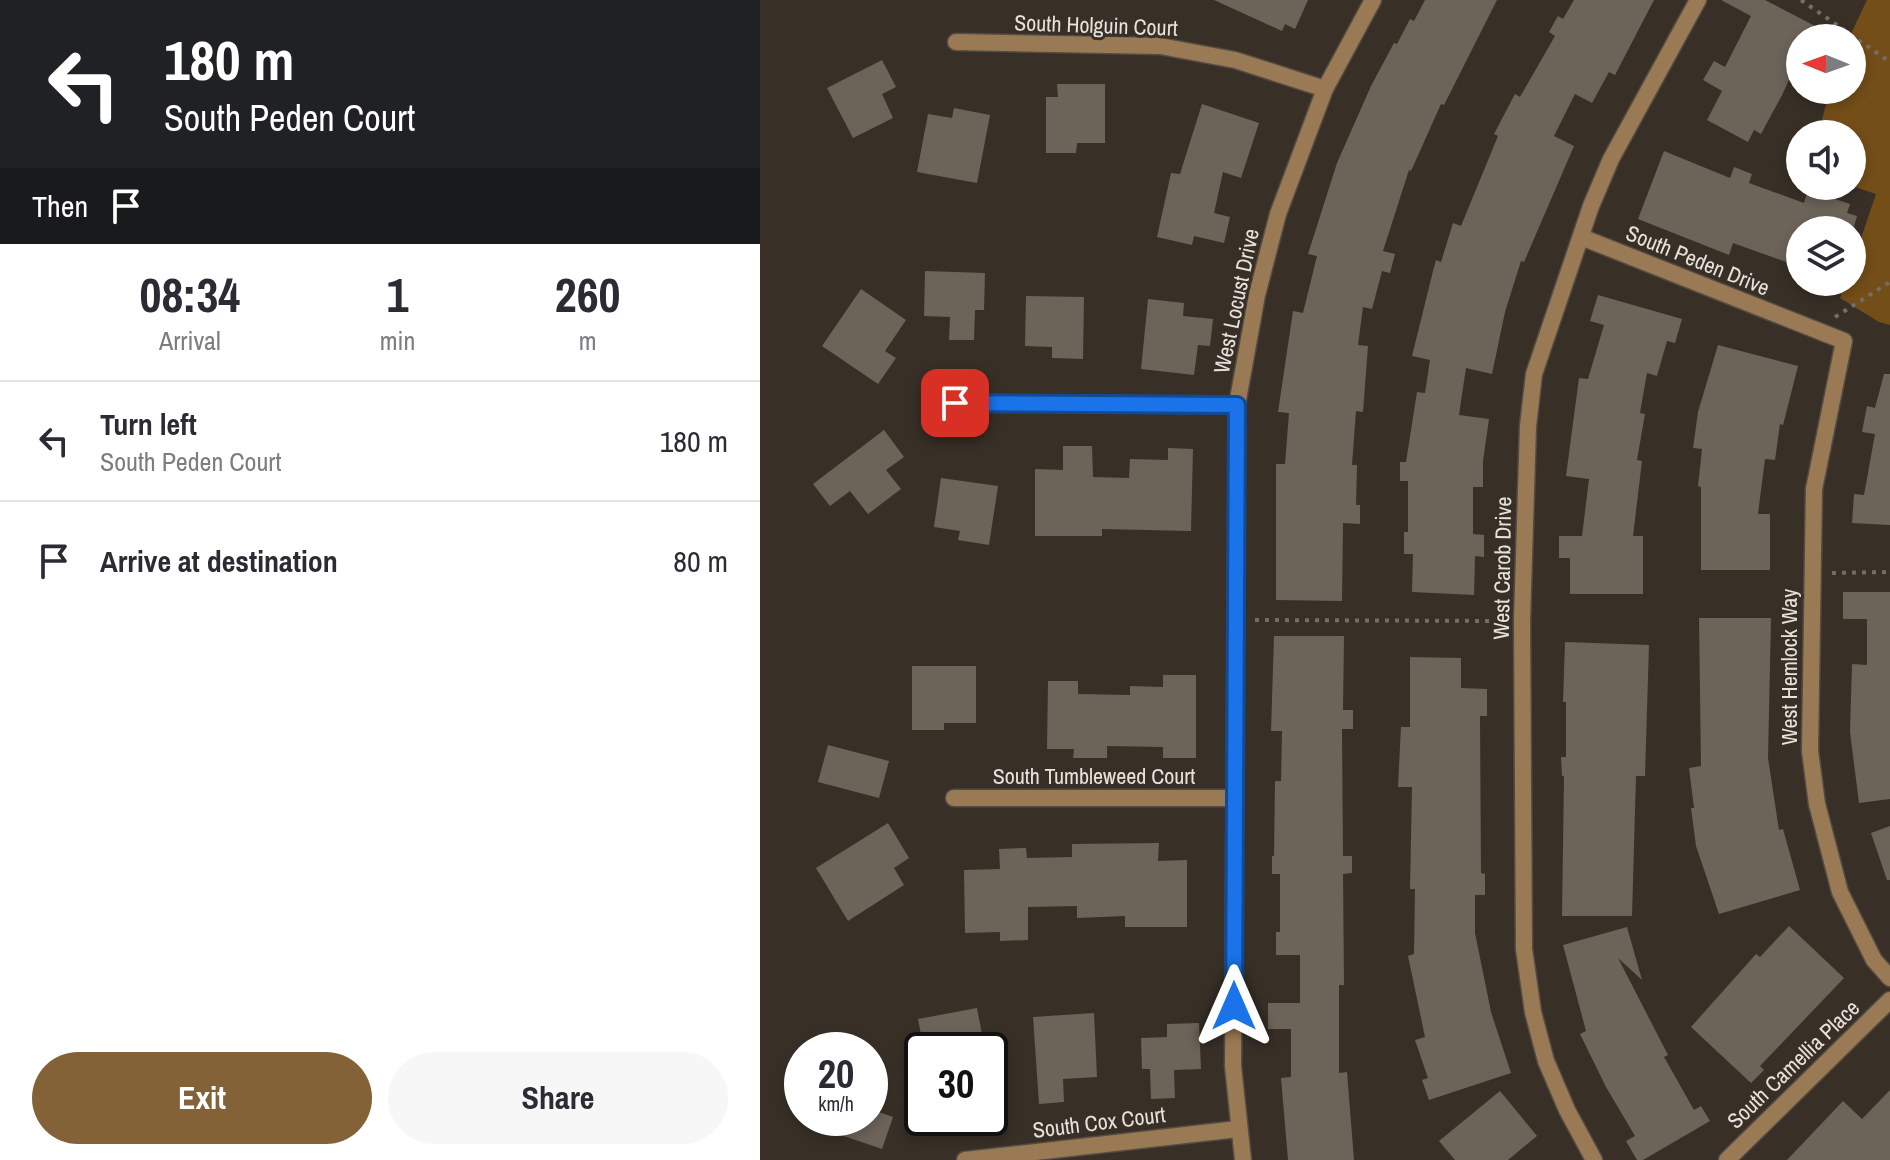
<!DOCTYPE html>
<style>
body{margin:0;font-family:"Archivo Narrow",sans-serif;background:#f7f7f7;color:#2b2b33;height:100vh;display:flex;flex-direction:column;font-size:30px;white-space:nowrap}
*{box-sizing:border-box;margin:0}
p{font-size:26px;color:#7c7c81}
.icon{flex:none;width:44px;height:44px;fill:none;stroke:currentColor;stroke-width:2;stroke-linecap:round;stroke-linejoin:round}
.map{position:relative;flex:1;overflow:hidden}
.panel{display:flex;flex-direction:column;background:#fff;width:760px}
.panel>*{flex:none}
.top-card{background:#202124;color:#fff;overflow:hidden}
.needle{width:52px;rotate:271deg}
.fabs{position:absolute;left:1026px;top:24px;display:grid;gap:16px}
.fabs a{display:grid;place-items:center;width:80px;height:80px;border-radius:50%;background:#fff;box-shadow:0 4px 12px #0003;font-size:40px}
.speed{position:absolute;left:24px;top:1032px;display:flex;gap:16px;font-size:40px;font-weight:700;text-align:center}
.speed>*{display:grid;place-content:center;width:104px;height:104px;border-radius:50%;background:#fff;box-shadow:0 4px 12px #0003;line-height:1}
.speed small{font-size:20px;font-weight:400}
.speed .limit{border:4px solid #111;border-radius:12px;background:#fff;color:#111}
.pin{position:absolute;display:grid;place-items:center;width:68px;height:68px;color:#fff;margin:-34px;border-radius:16px;box-shadow:0 4px 12px #0006}
.me{position:absolute;width:88px;margin:-44px;rotate:0deg;stroke-linejoin:round;filter:drop-shadow(0 0 6px #0008)}
.turn{display:flex;align-items:center;gap:28px;height:168px;padding:0 32px;font-size:36px}
.turn .icon{width:104px;height:104px;stroke-width:2.5}
.turn b{display:block;font-size:56px;line-height:68px}
.then{display:flex;align-items:center;height:76px;padding:0 32px;background:#0003;gap:16px;font-size:30px}
.eta{display:flex;justify-content:space-evenly;align-items:center;height:136px;text-align:center}
.eta b{font-size:48px;font-weight:800;line-height:56px}
.button{display:flex;gap:16px;margin-top:auto;padding:16px 32px}
.button a{flex:1;height:92px;border-radius:48px;background:#846238;color:#fff;font-size:32px;font-weight:800;line-height:92px;text-align:center}
.button a+a{background:#f7f7f7;color:#2b2b33}
ul{padding:0;list-style:none}
li{display:flex;align-items:center;gap:24px;height:120px;padding:0 32px;border-top:2px solid #e1e1e2}
li div{flex:1}
li b{display:block;font-size:30px}
li em{font-style:normal}
main{display:flex;flex:1;min-height:0}
.map>svg:first-child{display:block}
</style>
<main>
<section class="panel">
<div class="top-card">
<div class="turn"><svg class="icon" aria-label="left" viewBox="0 0 24 24"><path d="M17 20v-9H6M10 6l-5 5 5 5"/></svg><div><b>180 m</b>South Peden Court</div></div>
<div class="then">Then<svg class="icon" aria-label="arrive" viewBox="0 0 24 24"><path d="M6 21V4h12l-3 4 3 4H6"/></svg></div>
</div>
<div class="eta">
<div><b>08:34</b><p>Arrival</p></div>
<div><b>1</b><p>min</p></div>
<div><b>260</b><p>m</p></div>
</div>
<ul>
<li><svg class="icon" aria-label="left" viewBox="0 0 24 24"><path d="M17 20v-9H6M10 6l-5 5 5 5"/></svg><div><b>Turn left</b><p>South Peden Court</p></div><em>180 m</em></li>
<li><svg class="icon" aria-label="arrive" viewBox="0 0 24 24"><path d="M6 21V4h12l-3 4 3 4H6"/></svg><div><b>Arrive at destination</b></div><em>80 m</em></li>
</ul>
<div class="button"><a>Exit</a><a>Share</a></div>
</section>
<div class="map">
<svg width="1130" height="1160" viewBox="0 0 1130 1160">
<rect width="100%" height="100%" fill="#383027"/>
<!-- green -->
<polygon fill="#744e18" points="1107,0 1130,0 1130,325 1119,322 1080,298 1086,282 1092,282 1092,265 1116,194 1092,186 1092,134 1058,134 1070,90 1092,90 1092,38 1089,38"/>
<!-- building -->
<g fill="#6c6359">
<polygon points="454,0 548,0 535,29 525,24 522,31"/>
<polygon points="665,0 737,0 684,105 681,104 651,171 649,170 623,251 635,254 630,273 622,271 612,309 603,307 598,345 608,346 603,412 596,411 592,465 597,465 596,505 600,505 600,524 583,523 582,601 516,600 516,464 525,464 529,413 518,412 533,311 543,313 557,256 548,254 577,163 611,86 634,43 637,44 650,19 654,21"/>
<polygon points="814,0 894,0 855,75 849,72 832,103 815,94 794,136 814,146 764,262 761,261 745,312 732,374 706,368 699,415 729,419 723,461 723,487 713,487 713,534 724,535 724,557 715,556 714,595 652,592 653,554 644,554 644,532 648,532 648,481 640,481 640,462 646,462 657,392 665,393 670,360 652,356 673,271 676,260 681,262 693,223 701,226 738,136 734,134 755,94 760,97 795,36 789,32 798,16 803,19"/>
<polygon points="961,0 1005,0 1078,38 1040,38 1040,57 1021,97 1001,134 994,130 988,142 947,120 962,91 943,80 954,61 965,67 991,16"/>
<polygon points="122,60 136,87 122,94 133,118 93,138 67,88"/>
<polygon points="297,84 345,84 345,143 317,143 316,153 286,153 286,97 298,97"/>
<polygon points="442,104 499,123 481,178 463,172 454,213 470,217 464,243 434,236 432,245 397,237 411,173 420,174"/>
<polygon points="194,108 230,115 217,183 157,172 168,114 192,118"/>
<polygon points="904,151 970,178 974,167 992,174 989,183 1044,203 1048,190 1090,204 1087,213 1097,216 1093,230 1040,230 1040,267 973,243 969,255 878,219"/>
<polygon points="165,271 225,273 224,310 215,310 214,340 189,340 190,317 164,316"/>
<polygon points="101,289 146,320 125,351 136,358 118,384 62,346"/>
<polygon points="838,295 922,319 915,343 907,341 897,376 887,373 880,413 885,414 877,460 882,461 873,536 883,536 883,594 810,594 810,558 799,558 799,536 822,536 829,479 806,476 819,378 828,379 844,325 830,321"/>
<polygon points="266,296 324,297 323,359 292,358 292,347 265,346"/>
<polygon points="388,299 424,303 423,316 453,319 450,346 438,345 434,375 381,369"/>
<polygon points="958,345 1038,366 1023,425 1020,424 1015,460 1005,459 998,514 1010,514 1010,570 941,570 941,487 938,486 942,449 933,448 938,412"/>
<polygon points="1124,374 1130,374 1130,525 1092,523 1094,494 1104,495 1115,434 1102,432 1107,406 1115,408"/>
<polygon points="124,430 144,457 126,470 141,489 108,514 90,491 70,506 53,484"/>
<polygon points="303,446 332,446 333,477 369,478 370,459 408,460 408,448 433,449 431,531 342,529 342,536 275,536 275,469 303,470"/>
<polygon points="181,478 238,486 229,545 198,540 200,531 174,527"/>
<polygon points="1083,592 1130,592 1130,799 1099,803 1090,732 1092,664 1107,665 1107,619 1083,619"/>
<polygon points="939,618 1011,618 1008,758 1019,830 1023,829 1040,890 959,914 936,846 931,808 934,808 929,768 941,766"/>
<polygon points="514,636 584,636 583,710 593,710 593,729 582,729 583,856 592,856 592,873 583,874 584,985 579,985 579,1073 587,1072 594,1160 528,1160 521,1078 531,1077 531,1029 508,1029 508,1003 540,1003 540,955 516,955 516,932 520,932 520,874 512,874 512,856 514,856 515,781 521,781 522,731 511,731"/>
<polygon points="805,642 889,645 885,776 876,776 872,916 802,916 804,776 802,776 801,757 806,757 806,702 803,702"/>
<polygon points="650,657 701,658 701,688 727,689 727,716 720,716 721,873 725,874 725,895 715,895 715,933 731,1012 751,1073 669,1100 662,1080 668,1078 655,1040 665,1037 648,956 654,954 655,889 650,889 652,787 638,787 641,727 650,727"/>
<polygon points="152,666 216,666 216,723 184,723 184,730 152,730"/>
<polygon points="403,675 436,675 436,758 403,758 403,747 347,746 347,758 313,758 314,749 287,749 288,681 318,681 318,694 370,695 370,686 403,687"/>
<polygon points="68,745 129,761 119,798 58,782"/>
<polygon points="128,823 149,858 134,868 144,885 88,921 56,868"/>
<polygon points="1130,826 1130,880 1127,880 1111,833"/>
<polygon points="399,843 398,861 427,860 427,927 365,927 365,916 317,918 317,906 268,907 268,940 240,941 240,932 205,933 204,870 240,869 239,849 266,848 267,858 312,857 312,844"/>
<polygon points="1029,926 1084,978 1000,1066 1004,1070 991,1083 931,1027 996,954 1000,957"/>
<polygon points="867,927 882,980 858,958 908,1055 904,1057 934,1110 941,1106 950,1121 883,1160 877,1160 866,1141 875,1136 846,1087 820,1034 826,1031 803,945"/>
<polygon points="217,1008 225,1050 164,1050 158,1019"/>
<polygon points="334,1013 337,1077 303,1079 304,1102 279,1104 273,1017"/>
<polygon points="439,1023 441,1069 414,1070 415,1098 391,1099 390,1069 382,1069 381,1038 407,1037 407,1024"/>
<polygon points="1130,1090 1130,1160 1027,1160 1083,1101 1102,1119"/>
<polygon points="740,1091 777,1136 748,1160 695,1160 679,1141"/>
<polygon points="110,1109 133,1117 122,1149 40,1121 41,1118 110,1118"/>
</g>
<g fill="none" stroke-linecap="round" stroke-linejoin="round">
<defs>
<g id="street">
<polyline points="196,42 400,46 475,60 565,89"/>
<polyline points="821,237 1084,341 1054,489 1050,751 1057,804 1080,892 1114,960 1130,978"/>
<polyline points="195,403 477,405"/>
<polyline points="194,798 475,798"/>
<polyline points="205,1160 478,1129"/>
<polyline points="483,1160 473,1066 477,405 497,295 518,214 565,89 613,0"/>
<polyline points="834,1160 807,1110 786,1061 773,1012 764,949 762,621 768,426 774,374 831,206 851,159 938,0"/>
<polyline points="967,1160 1130,1000"/>
</g>
</defs>
<!-- street casing -->
<use href="#street" stroke="#544c44" stroke-width="19"/>
<!-- path -->
<g stroke="#746d65" stroke-width="4" stroke-dasharray="4 6" stroke-linecap="butt">
<polyline points="1041,0 1130,62"/>
<polyline points="1075,317 1130,282"/>
<polyline points="1072,573 1130,572"/>
<polyline points="495,620 742,621"/>
</g>
<!-- street -->
<use href="#street" stroke="#9a7a54" stroke-width="16"/>
</g>
<g fill="none" stroke-linecap="round" stroke-linejoin="round">
<defs>
<polyline id="route" points="195,403 477,405 474,1006"/>
</defs>
<!-- route casing -->
<use href="#route" stroke="#114b97" stroke-width="20"/>
<!-- route -->
<use href="#route" stroke="#1a73e8" stroke-width="14"/>
</g>
<g text-anchor="middle" dominant-baseline="central" stroke-width="6" stroke-linejoin="round" paint-order="stroke">
<!-- street labels -->
<g font-size="22" fill="#e8e2dd" stroke="#383027">
<text transform="translate(336 25) rotate(2)">South Holguin Court</text>
<text transform="translate(938 260) rotate(22)">South Peden Drive</text>
<text transform="translate(476 301) rotate(-78)">West Locust Drive</text>
<text transform="translate(742 568) rotate(-89)">West Carob Drive</text>
<text transform="translate(1029 667) rotate(-90)">West Hemlock Way</text>
<text x="334" y="776">South Tumbleweed Court</text>
<text transform="translate(1033 1064) rotate(-44)">South Camellia Place</text>
<text transform="translate(339 1122) rotate(-7)">South Cox Court</text>
</g>
</g>
</svg>
<div class="fabs">
<a><svg class="needle" viewBox="-14 -14 28 28"><path d="M0-13l5 13h-10z" fill="#e53935"/><path d="M0 13l5-13h-10z" fill="#7c7c81"/></svg></a>
<a><svg class="icon" aria-label="sound" viewBox="0 0 24 24"><path d="M4 9h4l5-4v14l-5-4H4zM17 9q2 3 0 6"/></svg></a>
<a><svg class="icon" aria-label="layers" viewBox="0 0 24 24"><path d="M12 4l9 5-9 5-9-5zM3 14l9 5 9-5"/></svg></a>
</div>
<div class="speed"><div>20<small>km/h</small></div><div class="limit">30</div></div>
<div class="pin" style="left:195px;top:403px;background:#d93025"><svg class="icon" aria-label="arrive" viewBox="0 0 24 24"><path d="M6 21V4h12l-3 4 3 4H6"/></svg></div>
<svg class="me" style="left:474px;top:1006px" viewBox="-20 -20 40 40"><path d="M0-17L14 15 0 8-14 15z" fill="#1a73e8" stroke="#fff" stroke-width="4"/></svg>
</div>
</main>
